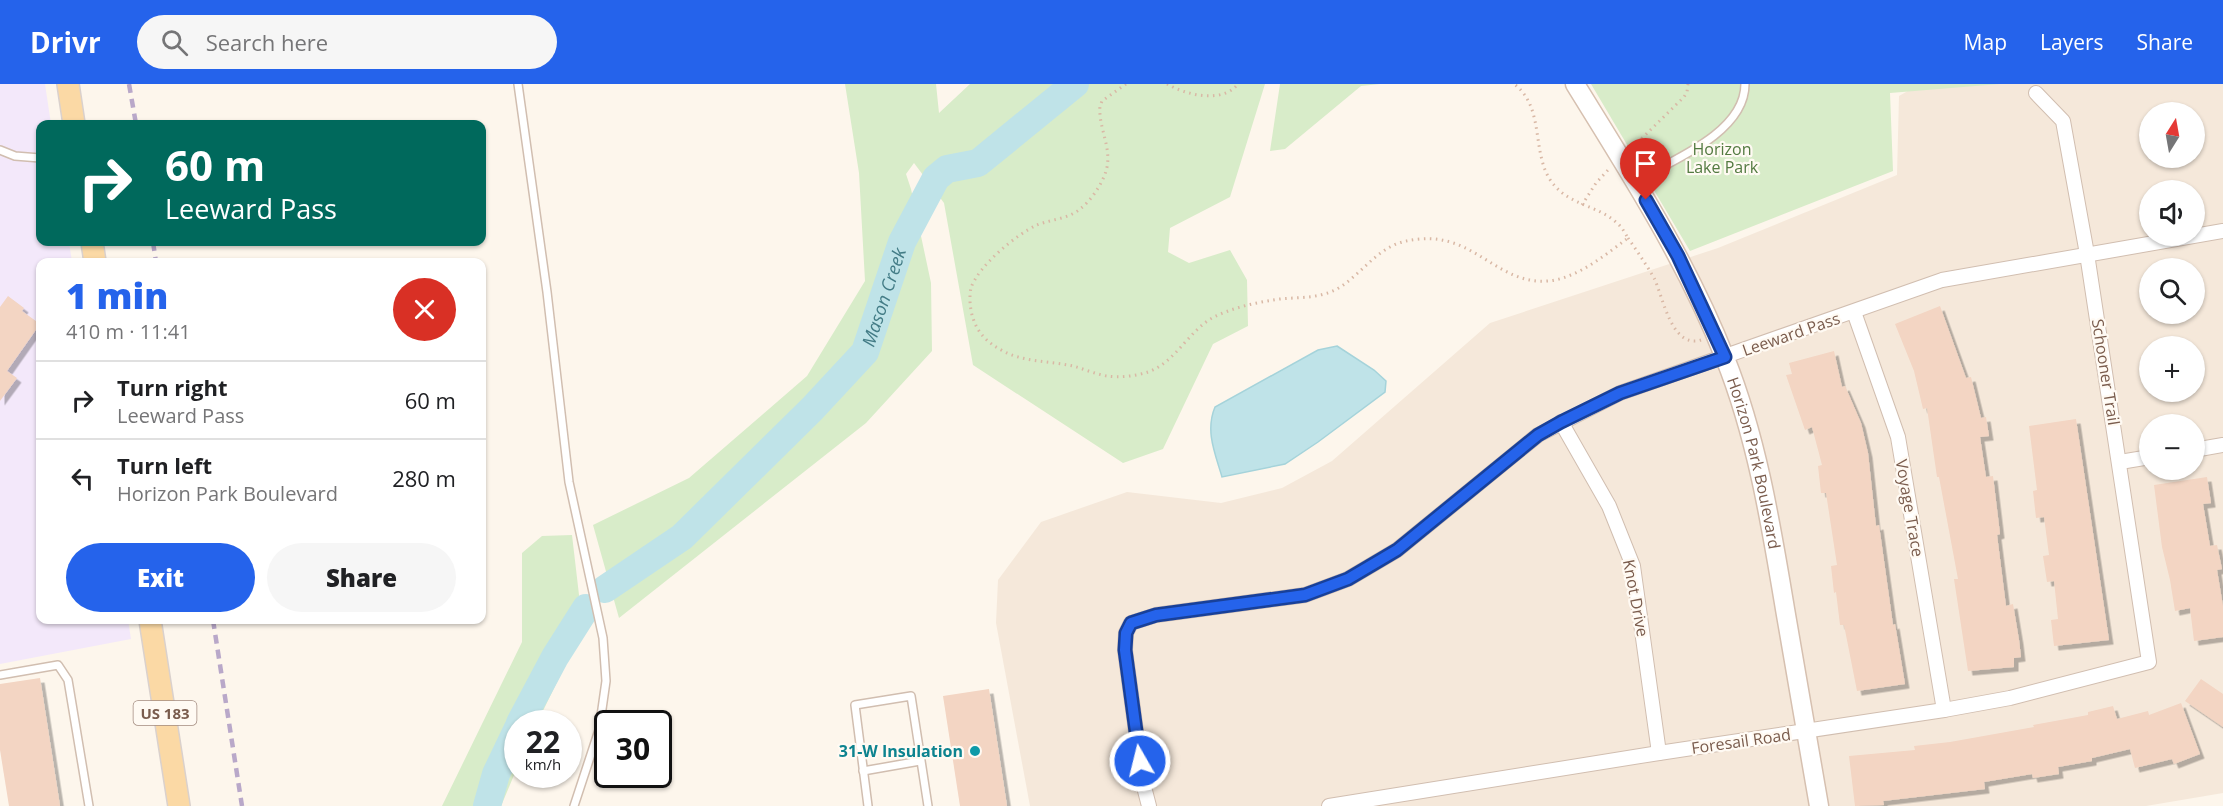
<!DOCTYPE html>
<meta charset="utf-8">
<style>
body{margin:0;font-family:"Open Sans",sans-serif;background:#f6f6f6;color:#202124;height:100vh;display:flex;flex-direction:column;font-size:22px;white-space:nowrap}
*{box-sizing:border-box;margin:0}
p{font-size:20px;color:#757577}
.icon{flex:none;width:33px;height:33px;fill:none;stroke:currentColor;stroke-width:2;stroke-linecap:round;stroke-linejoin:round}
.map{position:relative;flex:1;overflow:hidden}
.details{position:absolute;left:36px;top:174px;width:450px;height:366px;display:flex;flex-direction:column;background:#fff;border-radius:12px;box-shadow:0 2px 4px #0004}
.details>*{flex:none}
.banner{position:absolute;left:36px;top:36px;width:450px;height:126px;border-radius:12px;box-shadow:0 2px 4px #0004;background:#00695c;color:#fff;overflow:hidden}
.needle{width:39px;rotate:11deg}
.buttons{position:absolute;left:2139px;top:18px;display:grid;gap:12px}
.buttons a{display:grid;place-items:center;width:66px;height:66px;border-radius:50%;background:#fff;box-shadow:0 2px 4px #0004;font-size:30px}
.speed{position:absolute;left:504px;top:626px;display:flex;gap:12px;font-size:30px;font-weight:700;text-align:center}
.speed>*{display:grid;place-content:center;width:78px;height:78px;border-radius:50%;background:#fff;box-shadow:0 2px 4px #0004;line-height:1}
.speed small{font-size:15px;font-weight:400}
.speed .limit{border:3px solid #111;border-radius:9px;background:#fff;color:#111}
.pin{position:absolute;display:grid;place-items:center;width:51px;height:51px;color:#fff;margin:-62px -26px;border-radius:50% 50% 50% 0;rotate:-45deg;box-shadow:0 0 6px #0007}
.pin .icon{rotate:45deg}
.me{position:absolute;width:66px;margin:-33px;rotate:352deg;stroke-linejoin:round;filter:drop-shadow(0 0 4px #0008)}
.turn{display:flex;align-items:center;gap:21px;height:126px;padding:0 30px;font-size:27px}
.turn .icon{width:78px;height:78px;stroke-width:2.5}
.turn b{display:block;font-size:42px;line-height:51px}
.round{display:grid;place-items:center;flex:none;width:63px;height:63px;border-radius:32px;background:#f6f6f6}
.summary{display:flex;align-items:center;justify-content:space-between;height:102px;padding:0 30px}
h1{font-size:36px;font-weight:800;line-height:45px;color:#2563eb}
.cta{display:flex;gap:12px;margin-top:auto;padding:12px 30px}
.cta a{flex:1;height:69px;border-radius:36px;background:#2563eb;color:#fff;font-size:24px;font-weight:800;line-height:69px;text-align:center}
.cta a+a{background:#f6f6f6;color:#202124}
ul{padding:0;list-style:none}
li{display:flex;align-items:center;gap:18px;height:78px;padding:0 30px;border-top:2px solid #e0e0e0}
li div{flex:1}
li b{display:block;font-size:22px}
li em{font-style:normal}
header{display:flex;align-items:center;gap:36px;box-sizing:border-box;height:84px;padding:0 30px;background:#2563eb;color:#fff}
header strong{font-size:28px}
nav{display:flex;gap:33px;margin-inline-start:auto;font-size:21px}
.search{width:420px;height:54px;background:#f6f6f6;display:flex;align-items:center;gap:15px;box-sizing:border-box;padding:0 21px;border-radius:33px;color:#757577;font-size:22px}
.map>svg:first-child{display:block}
</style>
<header>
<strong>Drivr</strong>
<div class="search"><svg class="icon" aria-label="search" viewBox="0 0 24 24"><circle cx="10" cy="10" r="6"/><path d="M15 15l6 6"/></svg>Search here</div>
<nav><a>Map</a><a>Layers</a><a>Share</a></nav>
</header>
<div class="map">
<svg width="2223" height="722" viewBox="0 0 2223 722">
<defs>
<filter id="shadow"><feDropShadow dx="4.5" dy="4.5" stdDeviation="0" flood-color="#0004"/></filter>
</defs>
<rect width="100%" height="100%" fill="#fdf6ec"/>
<!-- residential -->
<path fill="#f5e8da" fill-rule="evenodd" d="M1920 0H2223V709L2146 722H1030L996 539 998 496 1041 438 1127 408 1221 419 1282 404 1332 377 1490 239 1718 164 1897 91 1899 12ZM2150 28H2194V74H2150ZM2150 106H2194V152H2150ZM2150 184H2194V230H2150ZM2150 262H2194V308H2150ZM2150 340H2194V386H2150Z"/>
<!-- education -->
<polygon fill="#f3e8fa" points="0,0 45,0 51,40 40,40 40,158 69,158 72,178 40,178 40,536 128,536 131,555 0,580"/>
<!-- green -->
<g fill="#d8ecc9">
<polygon points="845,0 936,0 939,29 970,0 1265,0 1230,113 1170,144 1168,168 1189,179 1230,166 1247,196 1248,242 1213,260 1163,365 1123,379 973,281 944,119 914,79 906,90 911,105 931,199 932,267 866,339 619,534 593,441 689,394 807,292 865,197 859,89"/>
<polygon points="1280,0 1380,0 1361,2 1285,65 1270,67"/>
<polygon points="1591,0 2000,0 1890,9 1893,87 1690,167"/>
<polygon points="572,451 583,545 537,639 518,639 517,684 501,722 442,722 522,558 522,469 542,452"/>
</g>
<!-- water -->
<path fill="#bfe3e8" stroke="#a5d3da" stroke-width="1.5" d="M1337 262 1374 286 1386 297 1385 308 1318 358 1285 380 1222 393C1215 369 1205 347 1215 323L1318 266Z"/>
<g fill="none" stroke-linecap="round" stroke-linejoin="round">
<!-- river -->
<g stroke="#bfe3e8" stroke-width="28">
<path id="s1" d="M605 505 682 453 812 325 865 268 902 158 936 94 947 85 978 79 1075 0"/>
<polyline points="520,639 555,573 586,524"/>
<polyline points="487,722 496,690 518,644"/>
</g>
</g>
<!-- building -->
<g fill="#f3d5c3" filter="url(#shadow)">
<polygon points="8,212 24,224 22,227 40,240 7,287 17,294 0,317 0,223"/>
<polygon points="1940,222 1966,294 1971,293 1981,334 1986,333 1989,352 1980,353 1986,393 1993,392 2000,450 1997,451 2006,522 2013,520 2019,556 2021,573 2014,574 2014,583 1968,587 1954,495 1958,495 1939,393 1937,393 1927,324 1923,325 1914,287 1895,240"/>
<polygon points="1834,267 1842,303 1845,302 1861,339 1868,369 1876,442 1879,441 1893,541 1895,540 1905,600 1857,607 1844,541 1840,541 1836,508 1834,509 1831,482 1837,481 1826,409 1821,409 1818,382 1822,381 1812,343 1805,346 1786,291 1792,290 1789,279"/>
<polygon points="2076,335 2109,556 2054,562 2051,536 2058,535 2054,497 2047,498 2043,472 2049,471 2044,433 2036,434 2033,407 2037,406 2029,342"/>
<polygon points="2207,393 2211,419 2203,420 2210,462 2217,461 2222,485 2217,486 2223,522 2223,553 2194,557 2190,524 2175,527 2170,496 2162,463 2154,401"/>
<polygon points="40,594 60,722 9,722 0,666 0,600"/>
<polygon points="2201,595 2223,610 2223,643 2185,617"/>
<polygon points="989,605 1007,722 960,722 943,612"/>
<polygon points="2181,619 2200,670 2174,680 2172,675 2135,684 2130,665 2092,674 2092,677 2058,683 2059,690 2033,694 2032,690 1984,698 1985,705 1883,717 1884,721 1855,722 1849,672 1915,666 1914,662 1950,658 2034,643 2033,641 2088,631 2088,628 2113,622 2117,635 2148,627 2149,631"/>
</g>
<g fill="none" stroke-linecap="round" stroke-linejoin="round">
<defs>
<g id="lane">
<polyline points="518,0 547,208 569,398 603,554 606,597 599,646 574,722"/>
<polyline points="0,66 15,72 40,74"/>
<path d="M1635 97C1671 77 1745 49 1745 0"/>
<polyline points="0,591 58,581 68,596 89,722"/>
<polyline points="863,687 920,677"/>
<polyline points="868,722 855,621 911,612 928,722"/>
</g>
<g id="street">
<polyline points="1854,228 1898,353 1944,626"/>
<polyline points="1561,338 1609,422 1633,482 1659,669"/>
<polyline points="2194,366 2223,361"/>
<polyline points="2120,378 2150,373"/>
<polyline points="1149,722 1143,699 1125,566 1126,549 1131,539 1156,531 1305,511 1348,495 1397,466 1538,351 1620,309 1942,196 2223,147"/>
<polyline points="1329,722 1659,669 1944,626 2010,614 2149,578 2087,170 2063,37 2036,9"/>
</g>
<g id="secondary">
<path id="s2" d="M1575 0C1630 89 1687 177 1725 274 1757 354 1771 441 1785 525 1796 591 1808 656 1819 722"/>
</g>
<g id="primary">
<polyline points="68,0 74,40"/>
<polyline points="92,158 95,178"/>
<polyline points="150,536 179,722"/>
</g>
</defs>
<!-- lane casing -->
<use href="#lane" stroke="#d1beb0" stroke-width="10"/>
<!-- street casing -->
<use href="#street" stroke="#d1beb0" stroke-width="16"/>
<!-- secondary casing -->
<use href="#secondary" stroke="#d6c0b0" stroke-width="21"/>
<!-- primary casing -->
<use href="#primary" stroke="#dad1cd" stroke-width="24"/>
<!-- path -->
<g stroke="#d9b8a5" stroke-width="3" stroke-dasharray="1.5 4.5" stroke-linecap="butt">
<path d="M1126 0 1102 17 1100 22C1098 44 1113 65 1106 87 1102 100 1091 117 1080 125 1068 135 1052 135 1037 141 1017 150 978 182 971 204 969 212 970 226 973 234 978 250 988 259 1003 267 1023 278 1050 277 1073 282 1084 285 1095 290 1107 292 1119 294 1136 292 1148 288 1176 278 1189 246 1214 233 1232 224 1254 219 1273 216 1290 213 1308 215 1324 210 1350 204 1367 175 1390 163 1399 158 1409 156 1420 155 1475 150 1498 201 1548 197 1578 194 1605 171 1628 154 1625 149 1622 143 1617 139 1597 120 1566 122 1549 94 1532 65 1544 22 1514 0"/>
<path d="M1167 0C1186 11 1222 20 1238 0"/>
<polyline points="1633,63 1684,13 1687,8 1688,0"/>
<polyline points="1582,121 1596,99 1609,85"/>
<path d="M1628 154C1637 167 1646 180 1654 194 1663 212 1671 265 1701 256"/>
</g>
<!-- lane -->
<use href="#lane" stroke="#fff" stroke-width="7"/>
<!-- street -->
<use href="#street" stroke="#fff" stroke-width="14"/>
<!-- secondary -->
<use href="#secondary" stroke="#fff" stroke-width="18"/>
<!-- primary -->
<use href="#primary" stroke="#fbd9a5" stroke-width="21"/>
<!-- rail -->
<g stroke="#b9a8c9" stroke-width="4.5" stroke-dasharray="9 6" stroke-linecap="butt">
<polyline points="129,0 136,40"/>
<polyline points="153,158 156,178"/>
<polyline points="213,536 242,722"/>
</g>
</g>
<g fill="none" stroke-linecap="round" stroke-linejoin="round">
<defs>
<polyline id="route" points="1140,677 1125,566 1126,549 1131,539 1156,531 1305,511 1348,495 1397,466 1538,351 1561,338 1620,309 1725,273 1678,172 1646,116"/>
</defs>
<!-- route casing -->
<use href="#route" stroke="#184099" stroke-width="15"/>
<!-- route -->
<use href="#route" stroke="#2563eb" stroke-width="10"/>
</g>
<!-- markers -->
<circle fill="#0f9aa8" stroke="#fffaf3" stroke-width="2" cx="975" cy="667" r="6"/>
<g text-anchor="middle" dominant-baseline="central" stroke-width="4.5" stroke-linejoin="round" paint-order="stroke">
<!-- shield labels -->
<rect fill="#fffaf3" stroke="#a28b7f" stroke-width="1.5" x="133.5" y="617" width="63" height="24" rx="4.5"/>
<g font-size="15" font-weight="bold" fill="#7a5c4d">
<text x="165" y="629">US 183</text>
</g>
<!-- park labels -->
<g font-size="16" fill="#537a41" stroke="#fffaf3">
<text x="1722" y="65">Horizon<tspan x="1722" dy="18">Lake Park</tspan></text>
</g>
<!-- street labels -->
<g font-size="16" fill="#7a5c4d" stroke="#fffaf3">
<text transform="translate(1791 250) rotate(-19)">Leeward Pass</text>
<text transform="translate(2106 288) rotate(81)">Schooner Trail</text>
<text stroke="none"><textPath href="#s2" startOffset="422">Horizon Park Boulevard</textPath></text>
<text transform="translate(1910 424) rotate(80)">Voyage Trace</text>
<text transform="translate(1636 514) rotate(79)">Knot Drive</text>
<text transform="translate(1741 657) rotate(-8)">Foresail Road</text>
</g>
<!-- culture labels -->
<g font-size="16" font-weight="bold" fill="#0d838f" stroke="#fffaf3" text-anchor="end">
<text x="963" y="667">31-W Insulation</text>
</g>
<!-- water labels -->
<g font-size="18" font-style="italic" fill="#437c86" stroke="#fffaf3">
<text stroke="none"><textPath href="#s1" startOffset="411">Mason Creek</textPath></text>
</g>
</g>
</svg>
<div class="buttons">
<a><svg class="needle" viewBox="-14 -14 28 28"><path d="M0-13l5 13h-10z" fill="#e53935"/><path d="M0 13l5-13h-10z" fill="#757577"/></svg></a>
<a><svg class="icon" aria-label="sound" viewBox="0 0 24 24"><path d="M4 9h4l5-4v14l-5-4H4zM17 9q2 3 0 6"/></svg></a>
<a><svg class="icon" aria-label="search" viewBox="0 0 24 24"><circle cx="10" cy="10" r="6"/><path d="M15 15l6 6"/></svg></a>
<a>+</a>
<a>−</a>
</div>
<div class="speed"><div>22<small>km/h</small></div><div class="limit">30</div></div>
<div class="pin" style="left:1646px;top:116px;background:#d93025"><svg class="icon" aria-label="arrive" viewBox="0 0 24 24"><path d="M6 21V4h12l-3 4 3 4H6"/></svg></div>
<svg class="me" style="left:1140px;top:677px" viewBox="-20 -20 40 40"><circle r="17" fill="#2563eb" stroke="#fff" stroke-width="3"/><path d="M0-11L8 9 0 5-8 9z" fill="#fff"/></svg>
<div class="banner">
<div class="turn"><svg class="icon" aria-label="right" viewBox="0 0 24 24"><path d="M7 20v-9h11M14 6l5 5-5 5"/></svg><div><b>60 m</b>Leeward Pass</div></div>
</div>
<section class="details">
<div class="summary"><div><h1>1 min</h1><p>410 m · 11:41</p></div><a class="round" style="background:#d93025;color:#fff"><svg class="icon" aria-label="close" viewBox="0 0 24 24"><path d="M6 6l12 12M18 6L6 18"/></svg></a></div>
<ul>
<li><svg class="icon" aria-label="right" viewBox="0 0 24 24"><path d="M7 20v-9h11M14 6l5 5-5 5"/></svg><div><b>Turn right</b><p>Leeward Pass</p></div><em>60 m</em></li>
<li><svg class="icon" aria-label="left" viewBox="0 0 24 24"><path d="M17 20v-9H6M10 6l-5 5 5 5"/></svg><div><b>Turn left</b><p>Horizon Park Boulevard</p></div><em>280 m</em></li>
</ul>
<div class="cta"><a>Exit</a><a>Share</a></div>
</section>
</div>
